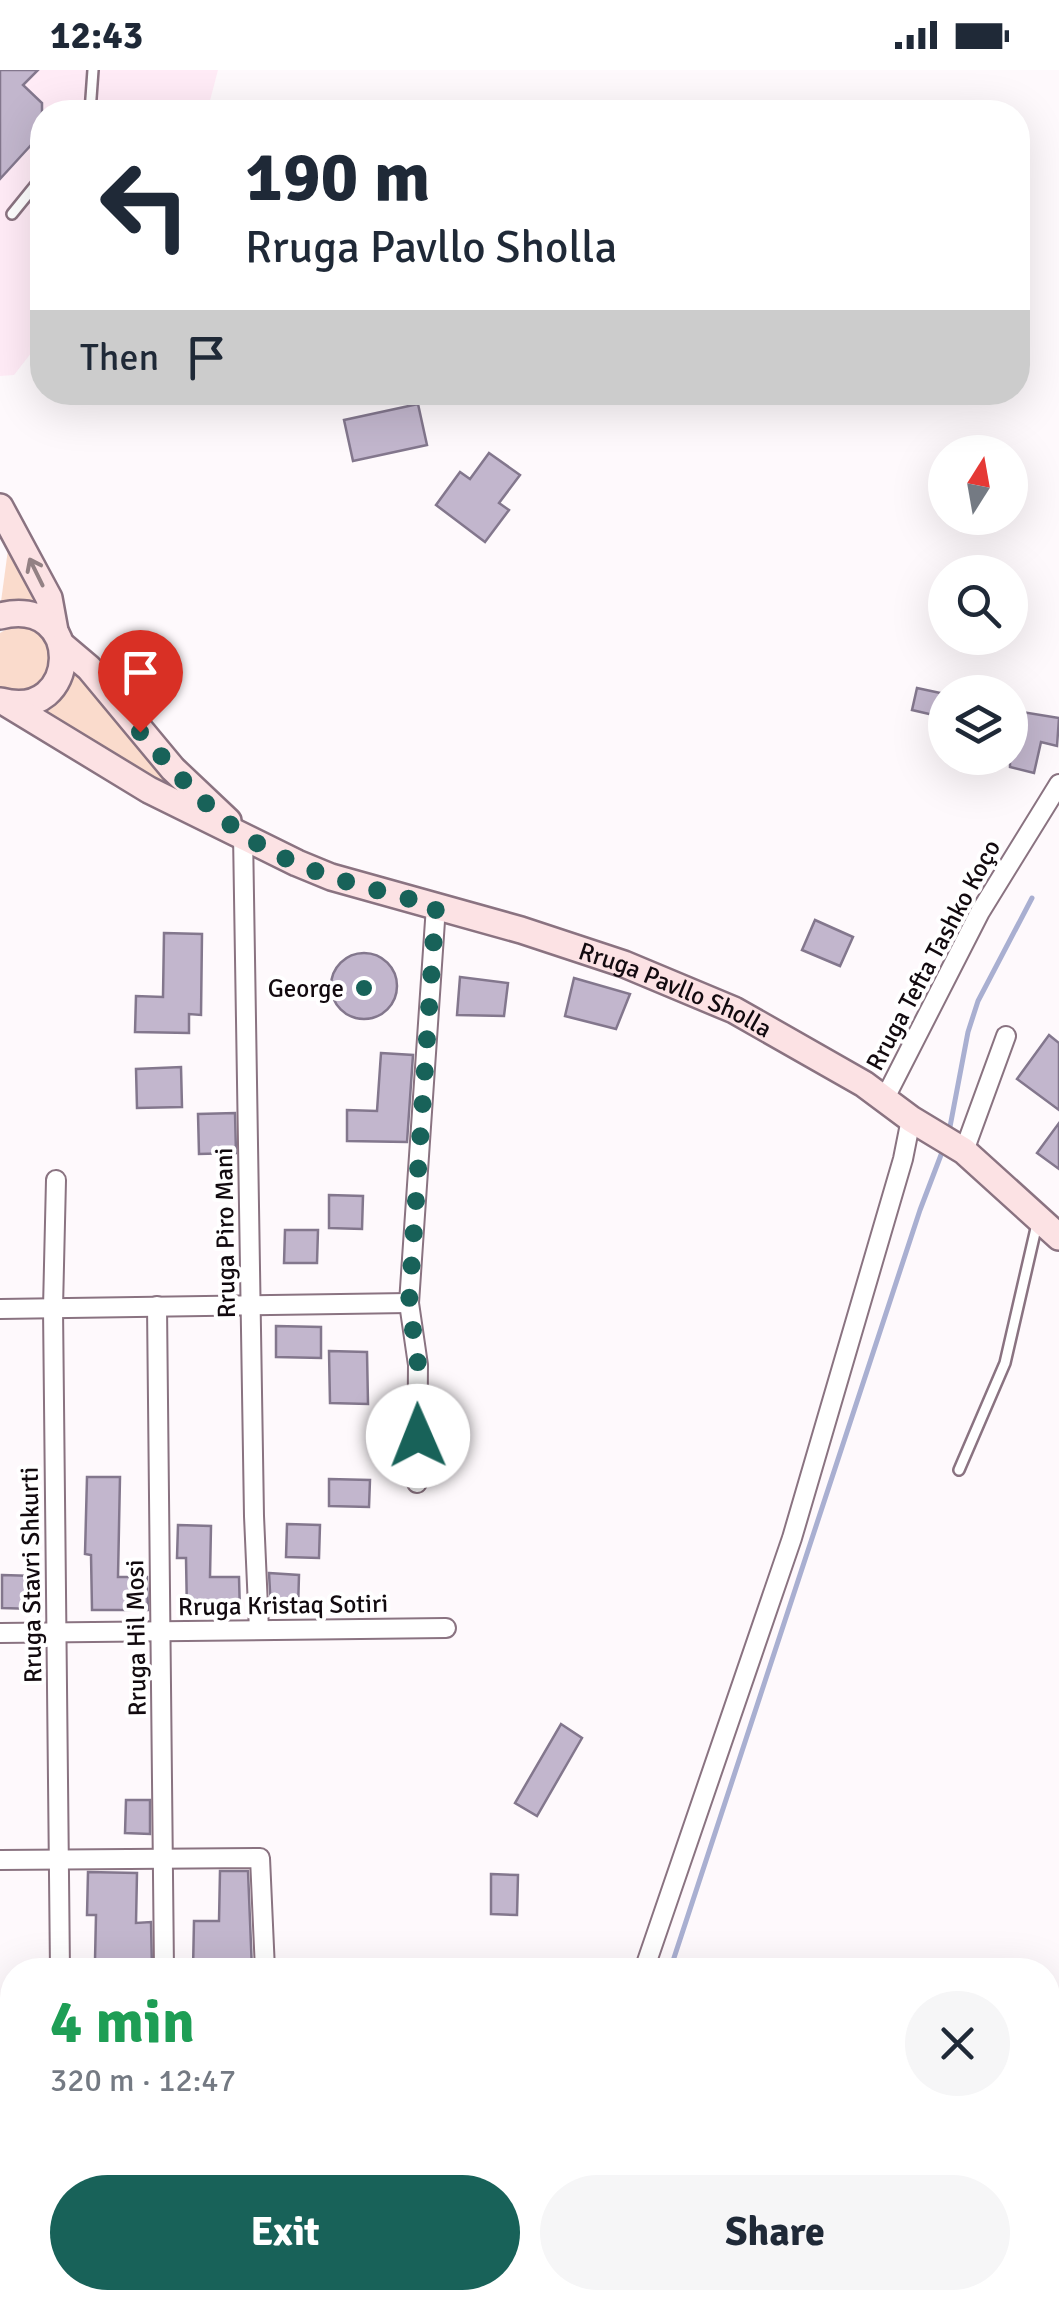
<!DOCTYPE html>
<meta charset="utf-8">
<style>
body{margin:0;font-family:Signika,sans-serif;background:#f6f6f7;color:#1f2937;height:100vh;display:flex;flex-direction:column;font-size:38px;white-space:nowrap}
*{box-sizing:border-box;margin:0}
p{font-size:32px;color:#747a83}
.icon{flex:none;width:55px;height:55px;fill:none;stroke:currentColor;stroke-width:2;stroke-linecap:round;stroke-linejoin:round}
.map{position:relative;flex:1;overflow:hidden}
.side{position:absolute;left:0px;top:1888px;width:1060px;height:352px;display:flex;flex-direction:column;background:#fff;border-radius:40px 40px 0 0;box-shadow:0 10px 40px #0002}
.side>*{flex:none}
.banner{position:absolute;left:30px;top:30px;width:1000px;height:305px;border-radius:40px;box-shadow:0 10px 40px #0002;background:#fff;color:#1f2937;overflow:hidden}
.needle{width:65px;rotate:11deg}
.controls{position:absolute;left:928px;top:365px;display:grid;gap:20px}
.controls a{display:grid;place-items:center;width:100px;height:100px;border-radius:50%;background:#fff;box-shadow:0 10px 40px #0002;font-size:50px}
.pin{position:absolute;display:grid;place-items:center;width:85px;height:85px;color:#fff;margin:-102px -42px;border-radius:50% 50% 50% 0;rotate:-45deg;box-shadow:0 0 10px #0007}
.pin .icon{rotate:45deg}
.me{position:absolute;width:110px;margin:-55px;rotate:359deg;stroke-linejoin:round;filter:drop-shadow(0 0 8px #0008)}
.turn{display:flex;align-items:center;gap:35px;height:210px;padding:0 50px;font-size:45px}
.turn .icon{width:130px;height:130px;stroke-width:2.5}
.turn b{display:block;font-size:70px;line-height:85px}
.then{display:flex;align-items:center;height:95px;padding:0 50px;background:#0003;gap:20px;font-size:38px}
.round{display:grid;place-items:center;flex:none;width:105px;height:105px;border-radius:52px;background:#f6f6f7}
.overview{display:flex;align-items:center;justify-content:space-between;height:170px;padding:0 50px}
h1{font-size:60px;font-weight:700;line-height:75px;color:#1e9e55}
.action{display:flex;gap:20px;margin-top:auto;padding:20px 50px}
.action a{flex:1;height:115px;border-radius:60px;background:#186259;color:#fff;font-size:40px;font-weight:700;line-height:115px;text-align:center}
.action a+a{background:#f6f6f7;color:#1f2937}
.status{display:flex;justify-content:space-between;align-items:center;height:70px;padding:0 50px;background:#fff;direction:ltr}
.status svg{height:28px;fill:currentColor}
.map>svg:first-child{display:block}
</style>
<div class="status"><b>12:43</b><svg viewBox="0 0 49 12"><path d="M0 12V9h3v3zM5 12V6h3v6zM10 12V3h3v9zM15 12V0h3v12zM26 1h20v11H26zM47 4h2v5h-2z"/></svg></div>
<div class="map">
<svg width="1059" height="2239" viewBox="0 0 1059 2239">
<rect width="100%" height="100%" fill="#fef9fc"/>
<!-- built -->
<polygon fill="#ffebf6" points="0,0 218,0 207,42 42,42 42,269 14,305 0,306"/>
<!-- green -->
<g fill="#fadbcc">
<polygon points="9,472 37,535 0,539"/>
<polygon points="27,557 37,562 51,580 50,603 34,619 12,622 0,617 0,563 7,559"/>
<path d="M71 597 168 714 41 643C62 632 67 620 71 597Z"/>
</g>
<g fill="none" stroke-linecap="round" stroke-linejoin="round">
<!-- stream -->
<g stroke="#a9afd1" stroke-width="5">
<polyline points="949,1062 968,962 978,931 1032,828"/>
<polyline points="670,1900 920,1140 944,1077"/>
<polyline points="567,2239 568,2228"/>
</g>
</g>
<!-- building -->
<g fill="#c2b6cd" stroke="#83778d" stroke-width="2.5">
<polygon points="0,0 38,0 23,15 42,33 42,63 0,109"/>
<polygon points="418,334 427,375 353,391 344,350"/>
<polygon points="489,383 520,405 499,433 509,440 485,472 436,435 460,402 470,409"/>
<polygon points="917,618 945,624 942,647 912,640"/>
<polygon points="1010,640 1059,648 1057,676 1041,672 1034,703 1010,697"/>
<polygon points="815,850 853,867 840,896 802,880"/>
<polygon points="164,863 202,864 201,945 189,944 189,963 135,962 136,926 163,927"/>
<circle cx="364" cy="916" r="33"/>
<polygon points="460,907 508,913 504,946 457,945"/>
<polygon points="574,908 630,924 616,959 565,946"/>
<polygon points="1049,965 1059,973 1059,1040 1017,1009"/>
<polygon points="381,983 413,985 407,1072 347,1071 347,1040 377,1041"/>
<polygon points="181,997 182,1037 137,1038 136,999"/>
<polygon points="235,1043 236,1083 199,1084 198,1044"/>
<polygon points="1059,1053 1059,1099 1037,1083"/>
<polygon points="329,1125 363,1126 362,1159 329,1158"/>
<polygon points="285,1160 318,1160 317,1193 284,1193"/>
<polygon points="276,1256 321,1257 321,1288 276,1287"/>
<polygon points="329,1281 367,1282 368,1334 330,1333"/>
<polygon points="87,1407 120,1407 118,1507 147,1507 148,1540 92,1540 91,1485 85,1484"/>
<polygon points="329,1409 370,1410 369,1437 329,1436"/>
<polygon points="287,1454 320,1455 319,1488 286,1487"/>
<polygon points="178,1455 211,1456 210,1507 239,1507 240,1543 187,1543 186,1488 177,1488"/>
<polygon points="269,1503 299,1505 298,1540 271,1540"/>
<polygon points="2,1505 35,1506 35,1539 2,1538"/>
<polygon points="561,1654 582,1668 537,1746 515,1733"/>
<polygon points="126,1730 150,1730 150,1764 125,1763"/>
<polygon points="220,1801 248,1801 252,1900 193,1900 194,1851 219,1851"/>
<polygon points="88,1802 137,1803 136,1853 151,1852 152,1900 126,1900 127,1891 95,1890 96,1845 87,1845"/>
<polygon points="491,1804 518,1805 517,1845 491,1844"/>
</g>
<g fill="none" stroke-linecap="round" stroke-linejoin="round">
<defs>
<g id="lane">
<polyline points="90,42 93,0"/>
<polyline points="12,144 42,107"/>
<polyline points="959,1400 1005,1293 1037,1154"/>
</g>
<g id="street">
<polyline points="243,764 254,1446 259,1560"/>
<polyline points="884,1030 980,842 1059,714"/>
<polyline points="964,1081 1006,966"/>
<polyline points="56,1110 53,1238 60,1900"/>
<polyline points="157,1236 164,1900"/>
<polyline points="0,1239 409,1233"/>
<polyline points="417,1413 418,1295 409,1233 436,836"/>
<polyline points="0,1563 446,1558"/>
<polyline points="0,1790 260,1788 265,1900"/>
<polyline points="644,1900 792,1468 903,1089 911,1049"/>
<polyline points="0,2043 12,2042"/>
<polyline points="549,2239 550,2228"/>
</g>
<g id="secondary">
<polyline points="0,437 49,528 55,561"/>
<path d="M0 546C86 525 80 653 1 631"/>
<polyline points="63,576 89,598 173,699 228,751"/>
<path id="s1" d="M6 633 149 720 297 793 331 807 521 860 624 894 734 940 864 1014 911 1049 964 1081 1059 1167"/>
</g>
</defs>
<!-- lane casing -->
<use href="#lane" stroke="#8a7381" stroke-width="14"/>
<!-- street casing -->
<use href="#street" stroke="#8a7381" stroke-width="22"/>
<!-- secondary casing -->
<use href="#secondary" stroke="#8a7381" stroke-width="30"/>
<!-- lane -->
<use href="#lane" stroke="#fff" stroke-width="9"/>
<!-- street -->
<use href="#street" stroke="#fff" stroke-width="18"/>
<!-- secondary -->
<use href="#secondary" stroke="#fce2e4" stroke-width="25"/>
</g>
<!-- one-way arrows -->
<defs><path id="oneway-shaft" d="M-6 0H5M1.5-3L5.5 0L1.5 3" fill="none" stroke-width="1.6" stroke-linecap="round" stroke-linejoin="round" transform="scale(2.5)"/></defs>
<use stroke="#938184" href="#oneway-shaft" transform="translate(36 502) rotate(-116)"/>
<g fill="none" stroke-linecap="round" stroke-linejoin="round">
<!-- route -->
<path stroke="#186259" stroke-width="18" stroke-dasharray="0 32.4" d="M140 662C172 698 206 739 246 766 303 805 371 818 436 836L409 1233 418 1294V1366"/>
</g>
<!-- markers -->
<circle fill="#186259" stroke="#fff" stroke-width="4" cx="364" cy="918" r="10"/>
<g text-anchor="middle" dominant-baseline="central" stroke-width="8" stroke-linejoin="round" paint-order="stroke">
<!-- street labels -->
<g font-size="25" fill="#120a0f" stroke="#fff">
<text transform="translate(933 885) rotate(-62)">Rruga Tefta Tashko Koço</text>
<text stroke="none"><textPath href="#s1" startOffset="732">Rruga Pavllo Sholla</textPath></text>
<text transform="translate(225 1163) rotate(-91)">Rruga Piro Mani</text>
<text transform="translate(31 1505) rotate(-91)">Rruga Stavri Shkurti</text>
<text transform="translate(283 1535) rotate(-1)">Rruga Kristaq Sotiri</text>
<text transform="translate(136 1568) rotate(-91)">Rruga Hil Mosi</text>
</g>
<!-- poi labels -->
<g font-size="25" fill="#120a0f" stroke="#fff" text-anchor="end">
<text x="344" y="918">George</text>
</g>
</g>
</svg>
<div class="controls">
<a><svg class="needle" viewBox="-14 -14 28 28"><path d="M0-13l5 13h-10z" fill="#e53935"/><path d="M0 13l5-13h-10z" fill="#747a83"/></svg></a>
<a><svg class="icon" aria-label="search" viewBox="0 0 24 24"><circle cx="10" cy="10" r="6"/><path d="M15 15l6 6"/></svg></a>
<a><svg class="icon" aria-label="layers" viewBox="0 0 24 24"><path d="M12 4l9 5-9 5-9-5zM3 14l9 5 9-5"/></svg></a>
</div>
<div class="pin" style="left:140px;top:662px;background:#d93025"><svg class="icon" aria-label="arrive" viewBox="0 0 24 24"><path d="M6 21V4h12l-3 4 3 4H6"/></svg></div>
<svg class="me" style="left:418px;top:1366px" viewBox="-20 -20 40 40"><circle r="19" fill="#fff"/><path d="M0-13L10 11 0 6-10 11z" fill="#186259"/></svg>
<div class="banner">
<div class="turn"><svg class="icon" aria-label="left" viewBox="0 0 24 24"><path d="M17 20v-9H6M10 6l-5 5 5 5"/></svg><div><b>190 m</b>Rruga Pavllo Sholla</div></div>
<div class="then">Then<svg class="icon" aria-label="arrive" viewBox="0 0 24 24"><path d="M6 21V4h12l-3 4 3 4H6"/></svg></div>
</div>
<section class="side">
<div class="overview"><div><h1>4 min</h1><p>320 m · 12:47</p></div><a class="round"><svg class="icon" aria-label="close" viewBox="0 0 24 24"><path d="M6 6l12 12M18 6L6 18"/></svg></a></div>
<div class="action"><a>Exit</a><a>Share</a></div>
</section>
</div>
